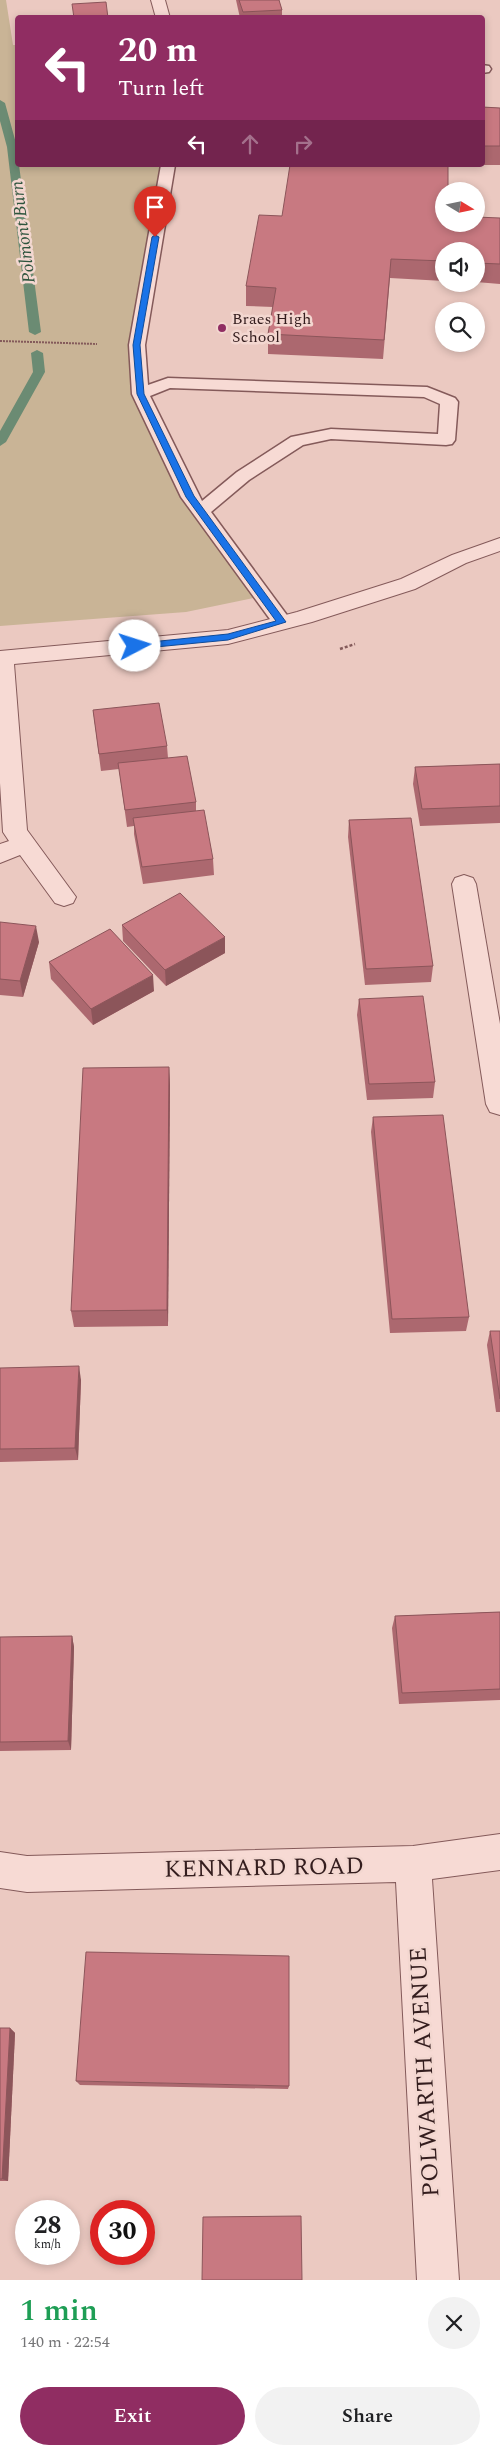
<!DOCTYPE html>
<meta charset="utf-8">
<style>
body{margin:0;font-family:Spectral,serif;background:#f2f2f2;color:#202124;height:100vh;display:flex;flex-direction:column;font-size:19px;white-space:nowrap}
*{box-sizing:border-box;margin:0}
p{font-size:16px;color:#757577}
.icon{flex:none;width:28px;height:28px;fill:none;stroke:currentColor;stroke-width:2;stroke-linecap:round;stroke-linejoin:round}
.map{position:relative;height:2280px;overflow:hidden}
.panel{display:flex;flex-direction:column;background:#fff;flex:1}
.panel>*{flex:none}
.guide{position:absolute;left:15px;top:15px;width:470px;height:152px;border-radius:5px;box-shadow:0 2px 8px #0003;background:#902d62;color:#fff;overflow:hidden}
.needle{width:32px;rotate:100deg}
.fabs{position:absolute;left:435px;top:182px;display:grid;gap:10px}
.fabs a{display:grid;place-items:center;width:50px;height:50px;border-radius:50%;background:#fff;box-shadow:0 2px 8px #0003;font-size:25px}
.speed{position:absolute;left:15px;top:2200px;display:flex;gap:10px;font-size:25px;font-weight:700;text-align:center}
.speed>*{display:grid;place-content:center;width:65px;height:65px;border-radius:50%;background:#fff;box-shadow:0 2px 8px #0003;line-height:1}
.speed small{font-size:12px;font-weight:400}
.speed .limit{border:8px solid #d22;background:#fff;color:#111}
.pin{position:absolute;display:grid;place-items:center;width:42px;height:42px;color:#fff;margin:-51px -21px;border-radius:50% 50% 50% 0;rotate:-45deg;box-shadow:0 0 5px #0007}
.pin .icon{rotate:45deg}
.me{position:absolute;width:55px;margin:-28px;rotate:85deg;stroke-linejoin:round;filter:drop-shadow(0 0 4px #0008)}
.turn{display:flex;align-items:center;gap:18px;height:105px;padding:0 20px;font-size:22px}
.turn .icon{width:65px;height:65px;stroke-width:2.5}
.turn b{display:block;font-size:35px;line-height:42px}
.lanes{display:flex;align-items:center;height:48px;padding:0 20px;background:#0003;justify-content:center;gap:25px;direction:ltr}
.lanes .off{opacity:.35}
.round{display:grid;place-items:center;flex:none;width:52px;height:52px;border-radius:26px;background:#f2f2f2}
.head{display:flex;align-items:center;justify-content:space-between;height:85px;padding:0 20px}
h1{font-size:30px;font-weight:600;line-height:38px;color:#1e9e55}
.cta{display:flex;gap:10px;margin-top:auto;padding:10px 20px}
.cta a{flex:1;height:58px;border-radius:30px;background:#902d62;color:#fff;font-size:20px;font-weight:600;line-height:58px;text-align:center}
.cta a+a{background:#f2f2f2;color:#202124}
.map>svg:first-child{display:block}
</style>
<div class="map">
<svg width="500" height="2280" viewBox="0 0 500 2280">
<rect width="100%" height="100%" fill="#ebc9c1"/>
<!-- green -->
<polygon fill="#c9b496" points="0,0 6,0 13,45 17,45 18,165 168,165 137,345 140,394 190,497 263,596 186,612 0,626"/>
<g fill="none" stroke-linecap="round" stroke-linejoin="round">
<!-- stream -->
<g fill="#6b8b73" fill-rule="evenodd">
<polygon points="0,100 5,103 17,147 18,165 19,165 41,332 35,335 29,332 7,147 0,121"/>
<polygon points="37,350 43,353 45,372 6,442 0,446 0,431 33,372 31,353"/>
</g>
<defs>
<g id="lane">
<polygon points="482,65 489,66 491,69 489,72 482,73"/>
<path d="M161 165H175L145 345 148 385 168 378 427 387 455 398 458 402 455 440 452 444 446 445 331 439 303 445 249 480 211 512 289 618 292 622 289 626 282 628 275 626 181 497 132 394 129 345ZM170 388 424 397 440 404 438 434 331 429 291 437 237 472 202 501 150 396Z"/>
</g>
<g id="street">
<polygon points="151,0 165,0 170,18 156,18"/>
<polygon points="500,538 500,551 466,563 415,589 312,622 228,644 14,664 27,830 76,897 73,903 64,906 55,903 20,855 0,863 0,844 9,841 3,832 0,783 0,651 228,630 297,612 401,579 452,555"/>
<polygon points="464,875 473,878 476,884 500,1024 500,1115 490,1112 486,1104 452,884 455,878"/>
<polygon points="500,1834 500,1870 432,1879 459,2280 417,2280 396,1882 27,1892 0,1888 0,1852 27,1856 413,1846"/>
</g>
</defs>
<!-- lane casing -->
<use href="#lane" stroke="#845a5a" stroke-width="3"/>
<!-- street casing -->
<use href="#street" stroke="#845a5a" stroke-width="2"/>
<!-- path-far1 -->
<polyline stroke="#845a5a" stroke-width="2" stroke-dasharray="2 1" stroke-linecap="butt" points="0,341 97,344"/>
<!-- path -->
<polyline stroke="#845a5a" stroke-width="2.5" stroke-dasharray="3 2" stroke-linecap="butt" points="340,649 355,644"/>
<!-- lane -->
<use href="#lane" fill="#f7dad4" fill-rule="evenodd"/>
<!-- street -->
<use href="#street" fill="#f7dad4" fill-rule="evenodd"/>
</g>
<!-- wall -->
<g fill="#ac686f">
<polygon points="236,0 279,0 282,10 282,18 240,18"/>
<polygon points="482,107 500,108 500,165 482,165"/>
<polygon points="282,216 444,224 500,218 500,284 476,282 476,251 444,251 444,281 390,278 383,359 268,354 268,334 273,307 246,306 246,286"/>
<polygon points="93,710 167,746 168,758 196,802 196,811 213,859 214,875 143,884 134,834 134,826 127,827 119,769 101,771"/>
<polygon points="500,764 500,823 420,826 413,784 415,767"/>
<polygon points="349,820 433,966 431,982 365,985 348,837"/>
<polygon points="0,922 39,942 23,997 0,995"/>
<polygon points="122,925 225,953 166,986 123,941"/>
<polygon points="49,962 154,991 93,1025 51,979"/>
<polygon points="359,999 435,1082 433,1098 367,1100 357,1015"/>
<polygon points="169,1067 170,1085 168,1326 74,1327 71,1311"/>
<polygon points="373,1117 469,1317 466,1331 390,1333 371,1132"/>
<polygon points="490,1331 500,1331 500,1412 496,1412 487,1345"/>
<polygon points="0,1368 81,1380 78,1460 0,1462"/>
<polygon points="500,1612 500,1700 399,1704 392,1628 395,1616"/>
<polygon points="72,1636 74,1647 71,1750 0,1751 0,1637"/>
<polygon points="0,2028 10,2028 15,2033 8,2181 0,2181"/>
<polygon points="76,2081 289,2086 288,2089 80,2085"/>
</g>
<!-- shaded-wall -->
<g fill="#8c555a">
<polygon points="36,926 39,942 23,997 20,981"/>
<polygon points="225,937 225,953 166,986 165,970"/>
<polygon points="153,975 154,991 93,1025 91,1009"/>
<polygon points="169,1067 170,1085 168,1326 167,1310"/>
<polygon points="79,1366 81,1380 78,1460 75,1448"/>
<polygon points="72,1636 74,1647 71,1750 68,1741"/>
<polygon points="10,2028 15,2033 8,2181 2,2179"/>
</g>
<!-- building -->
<g fill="#c87981" stroke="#8c555a">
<polygon points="239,0 279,0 282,10 243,12"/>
<polygon points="106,2 108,18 74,18 72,4"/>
<polygon points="482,107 500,108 500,146 482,146"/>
<polygon points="290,165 448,165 448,191 444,191 444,224 476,224 476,217 500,218 500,264 476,263 476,251 444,251 444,261 391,259 384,340 268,334 276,288 246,286 259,215 282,216"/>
<polygon points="159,703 167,746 99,754 93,710"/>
<polygon points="187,756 196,802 125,810 118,763"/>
<polygon points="500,764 500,806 422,809 415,767"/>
<polygon points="204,810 213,859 142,867 133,818"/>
<polygon points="411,818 433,966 366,969 349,820"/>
<polygon points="180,893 225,937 165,970 122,925"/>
<polygon points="0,922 36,926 20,981 0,979"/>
<polygon points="110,929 153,975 91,1009 49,962"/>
<polygon points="423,996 435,1082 369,1084 359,999"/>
<polygon points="169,1067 167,1310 71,1311 83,1068"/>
<polygon points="443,1115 469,1317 392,1319 373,1117"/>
<polygon points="490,1331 500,1331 500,1399"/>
<polygon points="79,1366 75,1448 0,1449 0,1368"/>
<polygon points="500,1612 500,1689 402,1693 395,1616"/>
<polygon points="72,1636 68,1741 0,1742 0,1637"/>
<polygon points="86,1952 289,1956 289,2086 76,2081"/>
<polygon points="0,2028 10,2028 2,2179 0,2179"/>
<polygon points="301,2216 302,2280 202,2280 203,2217"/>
</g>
<!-- route -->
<polygon fill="#1a73e8" stroke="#114b97" points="155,235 159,237 140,345 144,394 194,496 286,622 228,640 135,649 131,648 131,644 228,634 276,621 186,497 137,394 133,345 152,237"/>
<!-- markers -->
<circle fill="#902d62" stroke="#f3d7d0" stroke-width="2" cx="222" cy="328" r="5"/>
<g text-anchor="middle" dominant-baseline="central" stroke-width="5" stroke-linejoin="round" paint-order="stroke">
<!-- far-poi labels -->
<g font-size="16" fill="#341d1e" stroke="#f3d7d0" text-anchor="start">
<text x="232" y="319">Braes High<tspan x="232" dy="18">School</tspan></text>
</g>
<!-- far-water labels -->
<g font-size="18" font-style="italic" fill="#2d543d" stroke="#f3d7d0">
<text transform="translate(23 232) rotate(-97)">Polmont Burn</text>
</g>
<!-- near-street labels -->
<g font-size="24" fill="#341d1e" stroke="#f3d7d0">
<text transform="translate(264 1868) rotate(-1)">KENNARD ROAD</text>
<text transform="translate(425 2072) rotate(-93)">POLWARTH AVENUE</text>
</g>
</g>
</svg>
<div class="fabs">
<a><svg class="needle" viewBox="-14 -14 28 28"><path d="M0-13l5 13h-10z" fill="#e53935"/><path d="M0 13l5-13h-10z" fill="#757577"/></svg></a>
<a><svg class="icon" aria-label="sound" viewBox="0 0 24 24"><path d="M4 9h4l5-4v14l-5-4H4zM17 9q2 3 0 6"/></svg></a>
<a><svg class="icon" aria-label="search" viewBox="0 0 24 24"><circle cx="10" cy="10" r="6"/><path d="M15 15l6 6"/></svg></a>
</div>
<div class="speed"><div>28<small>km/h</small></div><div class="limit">30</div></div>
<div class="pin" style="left:155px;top:237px;background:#d93025"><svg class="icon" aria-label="arrive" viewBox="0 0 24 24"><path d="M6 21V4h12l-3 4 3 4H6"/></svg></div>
<svg class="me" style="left:135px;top:646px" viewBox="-20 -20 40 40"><circle r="19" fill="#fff"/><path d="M0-13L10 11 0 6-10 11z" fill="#1a73e8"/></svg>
<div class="guide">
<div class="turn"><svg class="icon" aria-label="left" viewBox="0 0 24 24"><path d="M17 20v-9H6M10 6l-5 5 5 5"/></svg><div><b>20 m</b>Turn left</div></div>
<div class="lanes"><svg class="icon" aria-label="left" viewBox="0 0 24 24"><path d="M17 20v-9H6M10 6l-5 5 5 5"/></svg><svg class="icon off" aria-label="ahead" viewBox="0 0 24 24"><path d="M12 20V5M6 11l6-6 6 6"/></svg><svg class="icon off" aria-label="right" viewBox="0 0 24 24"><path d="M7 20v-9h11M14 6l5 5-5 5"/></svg></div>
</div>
</div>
<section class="panel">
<div class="head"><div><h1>1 min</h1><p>140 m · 22:54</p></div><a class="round"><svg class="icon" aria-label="close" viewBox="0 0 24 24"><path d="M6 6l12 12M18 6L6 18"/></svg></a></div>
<div class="cta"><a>Exit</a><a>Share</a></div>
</section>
